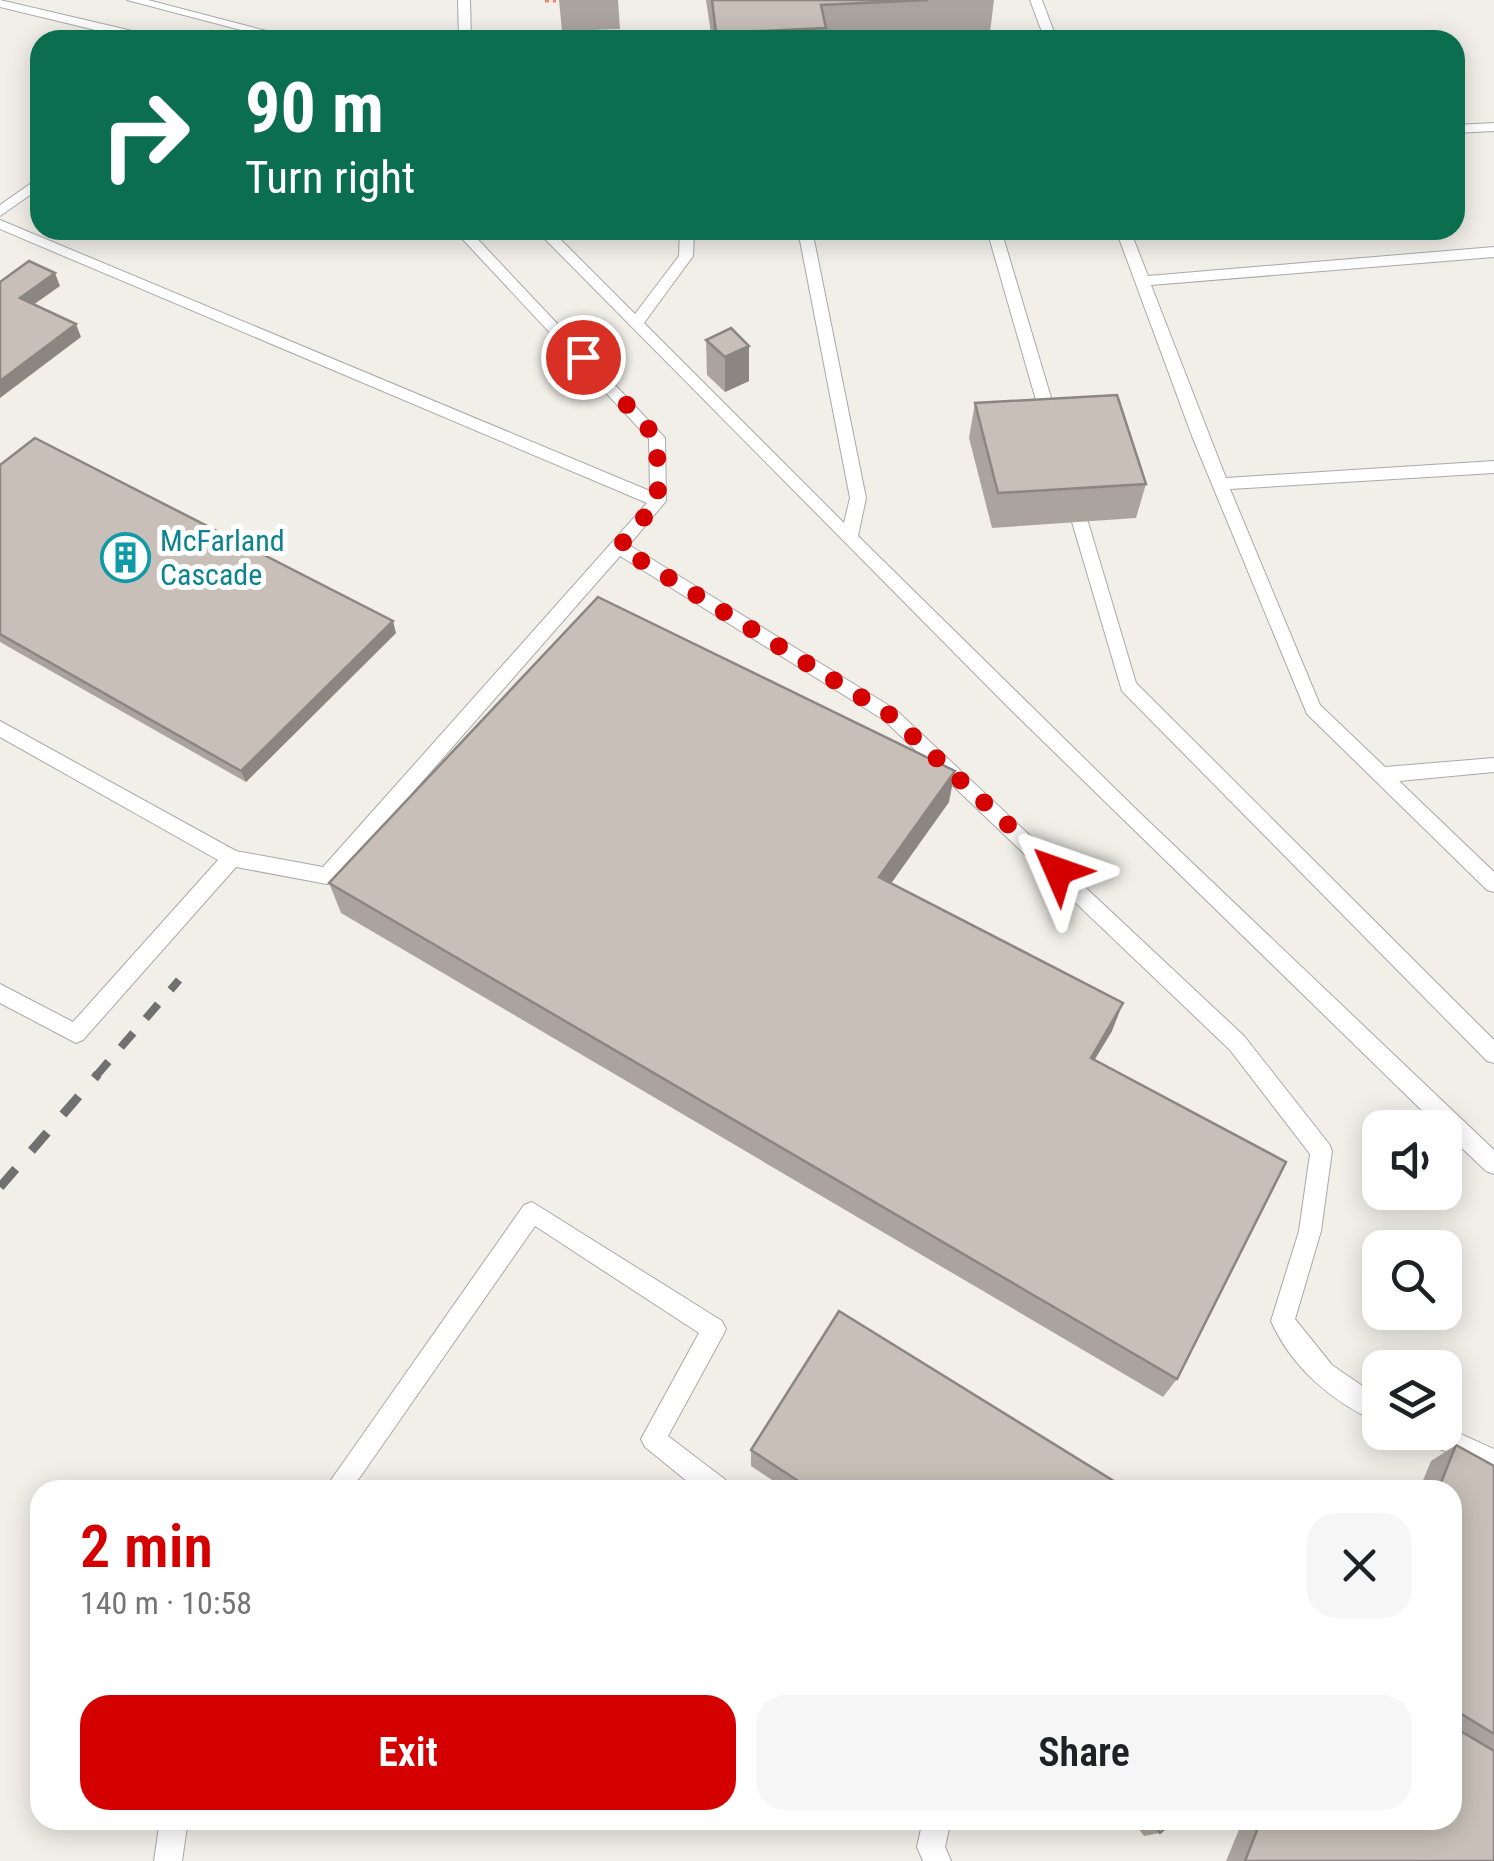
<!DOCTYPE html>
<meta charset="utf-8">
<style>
body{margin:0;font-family:"Roboto Condensed",sans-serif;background:#f6f6f6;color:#202124;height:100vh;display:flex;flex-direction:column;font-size:38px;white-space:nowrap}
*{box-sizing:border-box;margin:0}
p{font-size:32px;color:#757577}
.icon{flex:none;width:55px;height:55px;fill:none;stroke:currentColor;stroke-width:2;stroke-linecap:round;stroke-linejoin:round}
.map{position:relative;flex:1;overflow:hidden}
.panel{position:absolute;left:30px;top:1480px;width:1432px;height:350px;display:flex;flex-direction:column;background:#fff;border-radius:30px;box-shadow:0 5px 25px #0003}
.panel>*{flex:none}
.hud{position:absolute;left:30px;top:30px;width:1435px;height:210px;border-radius:30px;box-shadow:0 5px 25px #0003;background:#0b6e4f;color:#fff;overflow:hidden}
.buttons{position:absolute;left:1362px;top:1110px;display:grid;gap:20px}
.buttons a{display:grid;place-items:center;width:100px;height:100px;border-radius:20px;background:#fff;box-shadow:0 5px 25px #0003;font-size:50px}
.pin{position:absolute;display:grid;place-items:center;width:85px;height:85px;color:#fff;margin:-42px;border:5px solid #fff;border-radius:50%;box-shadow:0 2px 10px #0007}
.me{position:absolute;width:110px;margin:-55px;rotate:313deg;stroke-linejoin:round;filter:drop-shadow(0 0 8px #0008)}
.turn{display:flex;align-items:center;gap:35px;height:210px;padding:0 50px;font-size:45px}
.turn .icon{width:130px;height:130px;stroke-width:2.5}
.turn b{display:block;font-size:70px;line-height:85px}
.round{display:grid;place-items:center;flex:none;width:105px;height:105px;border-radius:30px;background:#f6f6f6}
.headline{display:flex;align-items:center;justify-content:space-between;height:170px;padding:0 50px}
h1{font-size:60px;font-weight:600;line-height:75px;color:#d40000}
.cta{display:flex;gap:20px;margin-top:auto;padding:20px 50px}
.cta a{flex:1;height:115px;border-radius:30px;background:#d40000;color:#fff;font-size:40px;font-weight:600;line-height:115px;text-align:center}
.cta a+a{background:#f6f6f6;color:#202124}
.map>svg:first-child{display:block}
</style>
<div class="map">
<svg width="1494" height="1861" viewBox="0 0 1494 1861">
<rect width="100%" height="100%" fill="#f2efe9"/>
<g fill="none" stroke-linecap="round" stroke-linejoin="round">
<defs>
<g id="service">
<polygon points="0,0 158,37 159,40 137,40 0,7"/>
<polygon points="127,0 148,0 301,40 279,40"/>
<polygon points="458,0 470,0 471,40 459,40"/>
<polygon points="1030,0 1042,0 1057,40 1045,40"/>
<polygon points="1494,123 1494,131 1455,133 1455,125"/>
<polygon points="40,177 40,188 0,216 0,205"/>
<path d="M0 220 650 491 649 439 454 230H469L665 438 666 501 629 545 896 710 1244 1036 1329 1144 1332 1151 1321 1231 1295 1319 1332 1365 1380 1398V1423C1334 1404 1291 1367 1271 1321L1299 1231 1310 1154 1230 1050 884 720 620 556 334 882 327 884 236 867 83 1040 76 1043 0 1003V984L73 1022 218 860 0 737V721L236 851 323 867 647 503 0 229Z"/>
<polygon points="536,230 551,230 635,314 679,256 680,230 694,230 693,256 644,323 844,523 850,498 798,230 812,230 866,498 858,536 1140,813 1494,1150 1494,1174 1486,1171 1445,1132 1445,1128 1440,1128 1008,707"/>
<polygon points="987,230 1001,230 1058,421 1056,425 1050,426 1042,421"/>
<polygon points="1116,230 1130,230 1148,276 1494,247 1494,257 1151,285 1226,478 1494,461 1494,473 1230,489 1320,705 1385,767 1494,758 1494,772 1399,781 1494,872 1494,892 1487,890 1307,714 1192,436"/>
<polygon points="1080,516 1088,522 1136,683 1494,1040 1494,1063 1487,1061 1122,691 1072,522"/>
<polygon points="532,1202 722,1321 726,1329 722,1337 668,1436 727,1481 730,1490 698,1490 645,1447 641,1439 699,1333 535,1226 351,1490 324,1490 524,1205"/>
<polygon points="1445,1427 1494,1449 1494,1473 1420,1440 1416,1432 1445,1432"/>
<polygon points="160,1820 188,1820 182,1861 154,1861"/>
<polygon points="923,1820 951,1820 945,1847 951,1861 923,1861 917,1847"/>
</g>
</defs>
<!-- service casing -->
<use href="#service" stroke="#a9a9a9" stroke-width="2"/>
<!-- path -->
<polyline stroke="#fa8072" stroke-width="5" stroke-dasharray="4 4" stroke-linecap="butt" points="545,0 556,0"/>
<!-- service -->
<use href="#service" fill="#fff" fill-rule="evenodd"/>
<!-- rail-far1 -->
<polyline stroke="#707070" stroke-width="8" stroke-dasharray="19 19" stroke-linecap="butt" points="96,1076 179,980"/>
<!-- rail -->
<polyline stroke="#707070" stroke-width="9" stroke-dasharray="24 24" stroke-linecap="butt" points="0,1187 98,1074"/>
</g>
<!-- wall -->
<g fill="#aba49e">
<polygon points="559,0 618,0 620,29 562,31"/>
<polygon points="706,0 994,0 989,40 712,40"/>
<polygon points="706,340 749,346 749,381 725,392 707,375"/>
<polygon points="975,403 1146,484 1136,518 992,528 969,438"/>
<polygon points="0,465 396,633 246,782 0,642"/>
<polygon points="949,802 891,883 1112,1031 1094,1060 1177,1379 1163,1397 341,913 329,883"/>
<polygon points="1456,1445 1494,1466 1494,1861 1226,1861 1243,1820 1452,1820 1452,1490 1419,1490 1431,1461"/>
<polygon points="751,1450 1124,1490 787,1490 751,1466"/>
<polygon points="1132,1820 1174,1820 1160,1833 1144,1836"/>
</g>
<!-- shaded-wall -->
<g fill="#8b8681">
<polygon points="55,273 60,286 26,310 20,298"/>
<polygon points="76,324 81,337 0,398 0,381"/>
<polygon points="749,346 749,381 725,392 725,357"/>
<polygon points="393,621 396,633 246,782 241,771"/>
<polygon points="955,771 949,802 875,906 879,877"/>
<polygon points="1123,1003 1112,1031 1080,1084 1091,1058"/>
</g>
<!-- building -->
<g fill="#c7bfb8" stroke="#8b8681" stroke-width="2.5">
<polygon points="712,0 928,0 821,5 826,28 716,33"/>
<polygon points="29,261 55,273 20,298 76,324 0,381 0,282"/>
<polygon points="731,328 749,346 725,357 706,340"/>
<polygon points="1117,395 1146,484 998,493 975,403"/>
<polygon points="35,438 393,621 241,771 0,634 0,465"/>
<polygon points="598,597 955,771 879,877 1123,1003 1091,1058 1286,1162 1177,1379 329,883"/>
<polygon points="839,1311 1125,1488 1124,1490 812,1490 751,1450"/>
<polygon points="1456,1445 1494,1466 1494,1734 1452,1708 1452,1490 1438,1490"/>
<polygon points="1452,1726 1494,1751 1494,1861 1245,1861 1261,1820 1452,1820"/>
<polygon points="1150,1820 1174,1820 1160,1833"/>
</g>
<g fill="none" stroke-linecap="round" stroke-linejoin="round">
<!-- route -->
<polyline stroke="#d40000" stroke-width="18" stroke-dasharray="0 32.4" points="583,357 657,438 658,501 619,547 890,715 1058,871"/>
</g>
<!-- icons -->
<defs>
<symbol id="building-ring" viewBox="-11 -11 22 22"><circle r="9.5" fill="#fff" stroke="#0f9aa8" stroke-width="1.5"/><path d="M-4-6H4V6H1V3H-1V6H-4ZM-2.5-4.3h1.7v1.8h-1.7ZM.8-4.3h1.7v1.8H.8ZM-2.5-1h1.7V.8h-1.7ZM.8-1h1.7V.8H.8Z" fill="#0f9aa8"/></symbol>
</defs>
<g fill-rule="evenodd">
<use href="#building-ring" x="98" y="530" width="55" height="55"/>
</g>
<g text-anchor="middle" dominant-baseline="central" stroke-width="10" stroke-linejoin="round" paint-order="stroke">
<!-- culture labels -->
<g font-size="30" fill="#0d838f" stroke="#fff" text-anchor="start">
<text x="160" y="540">McFarland<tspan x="160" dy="34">Cascade</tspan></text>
</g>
</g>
</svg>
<div class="buttons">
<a><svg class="icon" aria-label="sound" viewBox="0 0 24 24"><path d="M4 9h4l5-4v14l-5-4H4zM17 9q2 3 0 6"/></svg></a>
<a><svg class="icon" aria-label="search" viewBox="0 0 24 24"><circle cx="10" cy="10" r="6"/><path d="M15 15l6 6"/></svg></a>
<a><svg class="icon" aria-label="layers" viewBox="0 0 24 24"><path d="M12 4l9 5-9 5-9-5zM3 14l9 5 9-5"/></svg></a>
</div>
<div class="pin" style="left:583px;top:357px;background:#d93025"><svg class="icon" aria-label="arrive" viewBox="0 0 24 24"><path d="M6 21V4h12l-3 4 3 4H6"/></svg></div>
<svg class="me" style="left:1058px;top:871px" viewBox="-20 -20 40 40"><path d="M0-17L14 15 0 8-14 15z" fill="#d40000" stroke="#fff" stroke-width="4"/></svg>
<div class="hud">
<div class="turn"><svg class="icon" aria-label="right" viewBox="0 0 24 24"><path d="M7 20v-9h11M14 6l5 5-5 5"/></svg><div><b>90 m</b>Turn right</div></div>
</div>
<section class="panel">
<div class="headline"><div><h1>2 min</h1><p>140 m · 10:58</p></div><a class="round"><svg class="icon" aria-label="close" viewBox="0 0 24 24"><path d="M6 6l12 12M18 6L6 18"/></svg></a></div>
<div class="cta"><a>Exit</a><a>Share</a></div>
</section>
</div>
